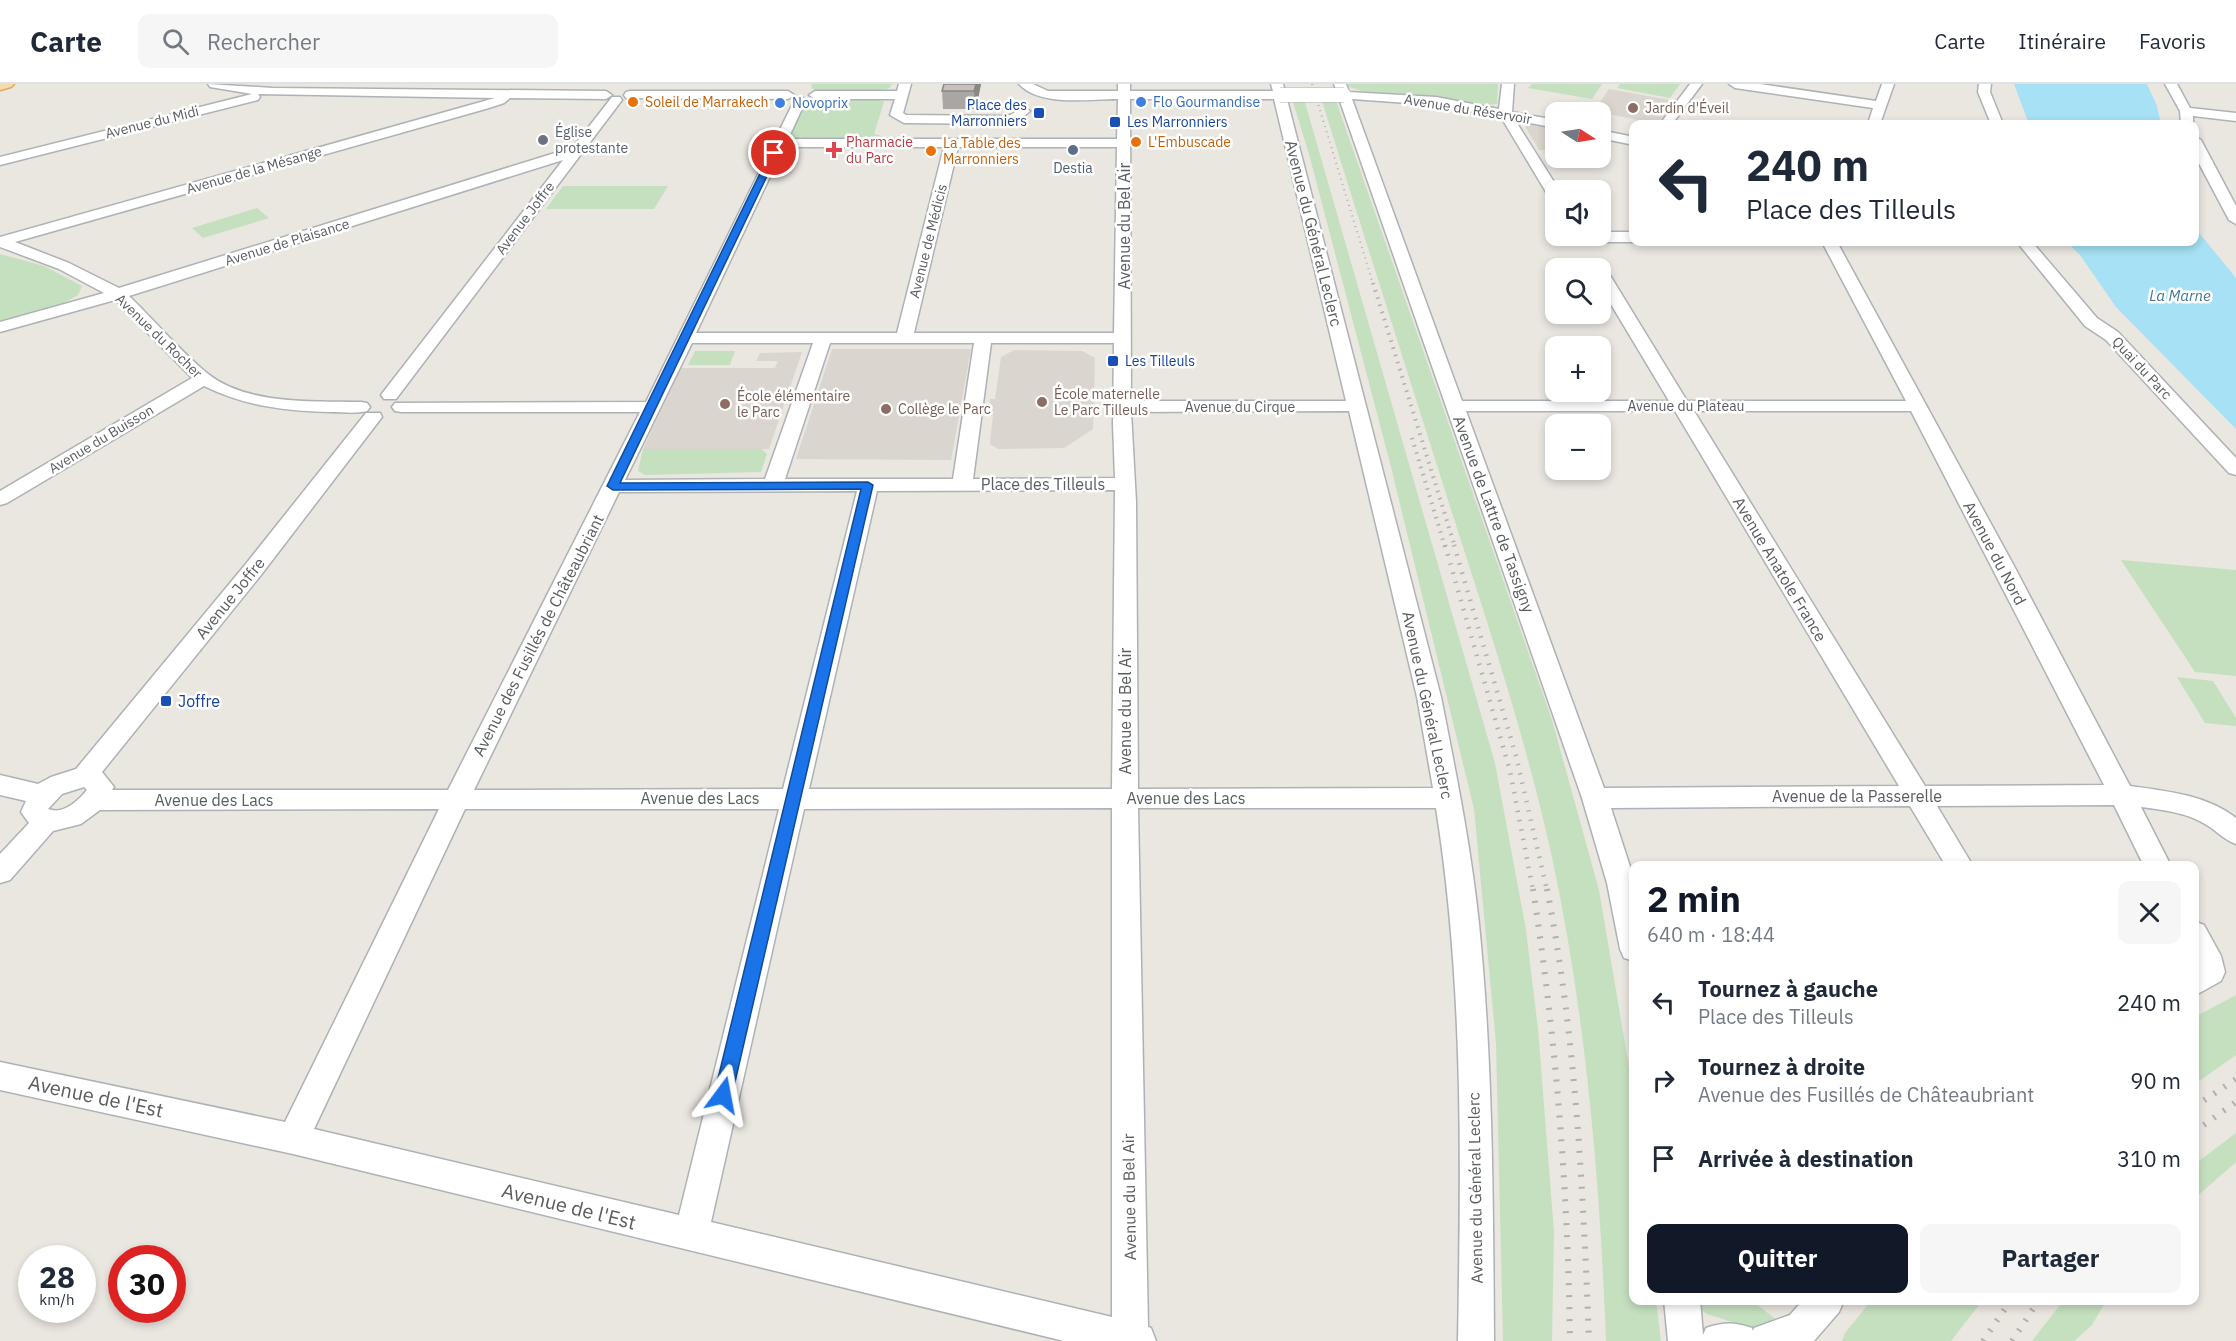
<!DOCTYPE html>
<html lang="fr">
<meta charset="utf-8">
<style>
body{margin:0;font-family:"IBM Plex Sans",sans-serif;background:#f6f6f7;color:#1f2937;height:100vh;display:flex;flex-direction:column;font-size:22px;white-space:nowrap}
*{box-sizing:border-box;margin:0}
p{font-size:20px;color:#747a83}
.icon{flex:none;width:33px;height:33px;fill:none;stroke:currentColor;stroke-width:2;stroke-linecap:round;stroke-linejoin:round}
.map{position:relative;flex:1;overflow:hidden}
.sheet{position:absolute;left:1629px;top:777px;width:570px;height:444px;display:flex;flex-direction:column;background:#fff;border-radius:12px;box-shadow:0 3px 9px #0003}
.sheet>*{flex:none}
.guide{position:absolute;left:1629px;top:36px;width:570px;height:126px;border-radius:12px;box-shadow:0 3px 9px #0003;background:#fff;color:#1f2937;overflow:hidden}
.needle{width:39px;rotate:102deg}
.fabs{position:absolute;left:1545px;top:18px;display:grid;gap:12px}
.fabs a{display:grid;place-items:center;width:66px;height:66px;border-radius:12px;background:#fff;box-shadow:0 3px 9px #0003;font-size:30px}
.speed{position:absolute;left:18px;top:1161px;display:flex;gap:12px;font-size:30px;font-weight:700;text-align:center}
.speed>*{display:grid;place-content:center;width:78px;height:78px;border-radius:50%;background:#fff;box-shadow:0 3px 9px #0003;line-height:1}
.speed small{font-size:15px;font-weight:400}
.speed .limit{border:9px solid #d22;background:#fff;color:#111}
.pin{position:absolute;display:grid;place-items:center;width:51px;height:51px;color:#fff;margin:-26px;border:3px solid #fff;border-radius:50%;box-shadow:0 2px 6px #0007}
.me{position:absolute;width:66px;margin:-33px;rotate:13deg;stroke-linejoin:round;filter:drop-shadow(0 0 4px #0008)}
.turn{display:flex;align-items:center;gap:21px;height:126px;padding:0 18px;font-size:27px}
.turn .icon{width:78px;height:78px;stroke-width:2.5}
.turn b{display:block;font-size:42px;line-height:51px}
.round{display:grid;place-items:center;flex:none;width:63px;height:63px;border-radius:12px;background:#f6f6f7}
.headline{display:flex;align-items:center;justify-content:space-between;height:102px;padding:0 18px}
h1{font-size:36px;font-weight:700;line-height:45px;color:#111827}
.cta{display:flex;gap:12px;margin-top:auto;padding:12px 18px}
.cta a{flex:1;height:69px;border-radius:12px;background:#111827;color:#fff;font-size:24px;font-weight:700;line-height:69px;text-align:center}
.cta a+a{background:#f6f6f7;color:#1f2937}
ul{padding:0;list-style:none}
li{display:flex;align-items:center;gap:18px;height:78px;padding:0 18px}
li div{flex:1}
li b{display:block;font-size:22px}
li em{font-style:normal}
header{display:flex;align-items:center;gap:36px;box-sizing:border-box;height:84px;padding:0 30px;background:#fff;border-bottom:2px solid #e0e1e3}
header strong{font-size:28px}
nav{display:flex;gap:33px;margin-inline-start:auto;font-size:21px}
.search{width:420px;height:54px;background:#f6f6f7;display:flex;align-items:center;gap:15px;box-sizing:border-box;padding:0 21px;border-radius:12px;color:#747a83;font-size:22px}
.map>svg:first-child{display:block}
</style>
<header>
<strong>Carte</strong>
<div class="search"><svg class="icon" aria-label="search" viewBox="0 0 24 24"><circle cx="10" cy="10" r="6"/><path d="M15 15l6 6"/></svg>Rechercher</div>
<nav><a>Carte</a><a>Itinéraire</a><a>Favoris</a></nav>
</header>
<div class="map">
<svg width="2236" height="1257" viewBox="0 0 2236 1257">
<rect width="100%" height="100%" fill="#eae6e0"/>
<!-- education -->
<g fill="#dad6cf">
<polygon points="1609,5 1675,17 1657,40 1594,27"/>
<polygon points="1531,40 1555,45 1555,66 1539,66 1524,41"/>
<polygon points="832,265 971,265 951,376 796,375"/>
<polygon points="1014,266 1082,267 1095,274 1093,345 1064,364 998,365 990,360 993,330 989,330 990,315 995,315 1001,273"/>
<polygon points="802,268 769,365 643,365 681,284 775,284 778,277 756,277 760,269"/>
</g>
<!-- green -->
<g fill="#c5e0bf">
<polygon points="812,0 892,0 890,4 882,7 822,9 811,4"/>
<polygon points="1348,0 1498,0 1497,20 1490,21 1432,12 1362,7 1349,3"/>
<polygon points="1532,0 1602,0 1592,15 1528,4"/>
<polygon points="1620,0 1680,0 1670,14 1617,4"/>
<polygon points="818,14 875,14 884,18 874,50 882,52 881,54 793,55 789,52 803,20"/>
<path d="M1321 14H1335L1552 636 1599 806 1633 1007 1634 1216 1656 1217 1661 1257H1606C1600 1097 1586 934 1553 778 1528 662 1491 550 1455 438 1410 297 1365 155 1321 14Z"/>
<polygon points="1292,15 1304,15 1495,679 1526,846 1538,945 1554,1148 1552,1257 1503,1257 1496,959 1474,725 1391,383 1309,70"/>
<polygon points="563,102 668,102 654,125 546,125"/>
<polygon points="257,124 269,134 203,154 192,144"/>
<polygon points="0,170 44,182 82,202 78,211 60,221 0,238"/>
<polygon points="695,267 735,267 730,281 688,281"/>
<polygon points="643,365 762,365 767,370 761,388 645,391 638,387"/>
<polygon points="2121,476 2236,486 2236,592 2195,588"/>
<polygon points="2177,593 2213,597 2236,634 2236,642 2205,639"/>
<polygon points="2236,911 2236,971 2195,1000 2195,933"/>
<polygon points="2236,1049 2236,1078 2195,1114 2195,1080"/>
<polygon points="2064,1216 2106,1217 2092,1241 2074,1257 2032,1257"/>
<polygon points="1697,1217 1752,1217 1778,1237 1757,1246 1707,1230 1700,1225"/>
<polygon points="1871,1217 1871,1216 1982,1217 1951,1257 1842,1257 1845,1249"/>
</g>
<!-- water -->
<g fill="#a6e1f5">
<polygon points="2014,0 2147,0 2157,22 2161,40 2029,40"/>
<polygon points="2195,144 2236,194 2236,345 2116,223 2080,171 2067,158 2194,158"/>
</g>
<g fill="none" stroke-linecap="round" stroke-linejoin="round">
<defs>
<g id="minor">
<path d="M208 0 273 4 606 7 612 11 606 15 510 14 504 19 489 24 15 158 69 179 119 204 555 69 570 67 612 13H620L622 16 396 315H384L381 311 563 76 129 212C155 237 180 267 208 290 247 321 314 317 361 318L367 319 370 323 367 327C356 330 342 328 330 328 286 327 244 322 204 302L7 419 0 421V407L192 294 115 216 0 248V238L104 209 59 185 0 163V153L495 14 258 10 260 13 258 16 0 81V73L252 10 210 3Z"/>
<polygon points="899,0 911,0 903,29 906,31 1002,32 1010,31 1024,23 1030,27 1019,37 1002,40 904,39 890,31 895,15 815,15 809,11 815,7 897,7"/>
<path d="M1019 0H1033L1048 7H1118V0H1130V7H1273L1271 0H1283L1441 613C1456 689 1471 763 1479 840 1493 979 1493 1118 1494 1257H1458C1461 1079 1464 900 1436 724H1138L1148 1243 1151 1244 1156 1257H1064L293 1070 0 1006V978L285 1038 439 725 100 726 81 740 53 747 10 796 0 799V770L29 739 21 728 26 717 0 711V691L38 700 51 693 76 685 245 481 366 329H380L382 333 261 491 102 688 114 703 112 706H448L640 328H401L395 327 392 323 395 319 646 318 796 13 800 12 806 16 788 55H1117L1118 15C1089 15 1040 23 1019 0ZM1130 15H1274L1346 317H1131ZM784 63H944L897 249H696ZM958 63H1117L1114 249H914ZM692 259H813L765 395 625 396ZM830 259H974L953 395H785ZM991 259H1114L1113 340 1115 394 973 395ZM1349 327 1417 613 1433 704 1138 705 1136 418 1131 328ZM1115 406 1112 705H809L877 407ZM857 407 783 705 474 706 619 408ZM84 703 87 706C78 717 63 731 48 725L62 710ZM1112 724V1233L711 1138 804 725ZM465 725H779L679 1131 314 1045Z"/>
<path d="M1334 0H1346L1349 8 1436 13 1499 25 1502 0H1514L1512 28 1556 36V44L1515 36 1559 106H1556V117L1549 113 1501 33 1436 21 1352 15 1462 317H1669L1600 202V184H1595L1600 183 1608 188 1687 317H1906L1822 158H1837L2014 482 2130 702C2166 707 2207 711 2236 734V760C2224 756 2216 746 2205 740 2186 728 2162 726 2141 723L2171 782H2144L2114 721 1937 722 1973 782H1946L1910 722 1611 724 1634 795V877L1624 874 1620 865 1607 799 1582 714ZM1466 327H1675L1899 702 1604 704ZM1694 327H1911L2104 701 1925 702Z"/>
<polygon points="1690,0 1702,0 1672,40 1660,40"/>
<polygon points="1729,0 1760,0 1876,17 1882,0 1894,0 1880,40 1868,40 1873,24 1735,4"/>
<polygon points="1979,0 1991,0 1990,8 2003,40 1991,40 1978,8"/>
<polygon points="2165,0 2177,0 2190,24 2236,29 2236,37 2193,32 2193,40 2181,40 2180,27"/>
<polygon points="630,7 788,7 794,11 788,15 626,14 624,11 626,8"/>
<polygon points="1600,46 1634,53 1634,61 1600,54"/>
<polygon points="2194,52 2201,56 2236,122 2236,140 2229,136 2194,70"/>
<polygon points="1600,148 1634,148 1634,158 1580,158 1572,153 1600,152"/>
<polygon points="2017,158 2032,158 2097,234 2118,248 2236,374 2236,391 2229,389 2106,256 2085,242"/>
<polygon points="2194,837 2204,841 2221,872 2225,888 2221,897 2194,912"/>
<path d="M1664 1216H1700L1703 1251 1706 1244C1723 1238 1735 1238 1752 1244L1753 1247 1754 1244 1790 1231 1803 1216H1844L1839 1228 1814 1257H1668Z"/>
</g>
<polygon id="major" points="0,0 14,0 11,3 0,6"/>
</defs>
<!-- minor casing -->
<use href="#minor" stroke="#aeb2b5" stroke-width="3"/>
<!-- major casing -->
<use href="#major" stroke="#e1a762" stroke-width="3"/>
<!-- minor -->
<use href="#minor" fill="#fff" fill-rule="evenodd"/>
<!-- major -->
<use href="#major" fill="#f6dcaa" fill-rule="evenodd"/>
<!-- rail-far3 -->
<polyline stroke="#afb0b0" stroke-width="2" stroke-dasharray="1 4.5" stroke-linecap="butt" points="1312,0 1373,200"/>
<!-- rail-far2 -->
<g stroke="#afb0b0" stroke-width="4" stroke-dasharray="1.5 6" stroke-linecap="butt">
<polyline points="1373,199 1455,463"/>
<polyline points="1412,354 1445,463"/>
</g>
<!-- rail-far1 -->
<g stroke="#afb0b0" stroke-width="4.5" stroke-dasharray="1.5 8" stroke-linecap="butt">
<polyline points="1445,461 1510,687 1533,806"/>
<polyline points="1454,461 1516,672 1547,806"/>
</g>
<!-- rail -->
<g stroke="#afb0b0" stroke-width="6" stroke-dasharray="2 10" stroke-linecap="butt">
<path d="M1533 805C1556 955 1568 1106 1570 1257"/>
<path d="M1547 805C1576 954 1583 1105 1589 1257"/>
<polyline points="2194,1023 2236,995"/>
<polyline points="2194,1048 2236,1018"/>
<polyline points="1983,1257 2011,1216"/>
<polyline points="2012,1257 2039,1216"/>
</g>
<defs>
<polyline id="minor-bridge" points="1280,11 1344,11"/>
</defs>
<!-- minor-bridge casing -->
<use href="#minor-bridge" stroke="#aeb2b5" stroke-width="15" stroke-linecap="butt"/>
<!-- minor-bridge -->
<use href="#minor-bridge" stroke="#fff" stroke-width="14"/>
</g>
<!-- wall -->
<polygon fill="#aaa6a3" points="944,0 981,0 976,25 943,25 942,7"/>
<!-- shaded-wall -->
<polygon fill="#8b8784" points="976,0 981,0 976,25 974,7"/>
<!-- building -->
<polygon fill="#c6c1bd" stroke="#8b8784" stroke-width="1.5" points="944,0 976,0 974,7 942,7"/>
<!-- route -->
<polygon fill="#1a73e8" stroke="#114b97" stroke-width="1.5" points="774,66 778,69 620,399 868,398 873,401 732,1011 729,1017 723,1020 717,1017 714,1011 861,405 613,406 607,402 770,69"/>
<!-- markers -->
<g fill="#e8710a" stroke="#fff" stroke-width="2">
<circle cx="633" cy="18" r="6"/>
<circle cx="1136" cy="58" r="6"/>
<circle cx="931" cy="67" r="6"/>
</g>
<g fill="#3f7fe0" stroke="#fff" stroke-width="2">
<circle cx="1141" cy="18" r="6"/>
<circle cx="780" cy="19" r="6"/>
</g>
<g fill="#8d6e63" stroke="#fff" stroke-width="2">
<circle cx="1633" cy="24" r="6"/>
<circle cx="1042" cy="318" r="6"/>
<circle cx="725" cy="320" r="6"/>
<circle cx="886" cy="325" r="6"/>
</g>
<g fill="#1a4fb4" stroke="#fff" stroke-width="2">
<rect x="1033" y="23" width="12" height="12" rx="3"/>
<rect x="1109" y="32" width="12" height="12" rx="3"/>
<rect x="1107" y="271" width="12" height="12" rx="3"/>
<rect x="160" y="611" width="12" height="12" rx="3"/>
</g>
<circle fill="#6b7280" stroke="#fff" stroke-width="2" cx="543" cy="56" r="6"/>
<path fill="#e0444e" stroke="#fff" stroke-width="2" d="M831 57h6v6h6v6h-6v6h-6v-6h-6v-6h6z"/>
<circle fill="#5c6f8a" stroke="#fff" stroke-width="2" cx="1073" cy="66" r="6"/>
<g text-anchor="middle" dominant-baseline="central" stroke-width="5" stroke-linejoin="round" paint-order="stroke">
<!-- far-food labels -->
<g font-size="14" fill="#c56008" stroke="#fff" text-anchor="start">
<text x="645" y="18">Soleil de Marrakech</text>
<text x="1148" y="58">L'Embuscade</text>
<text x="943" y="59">La Table des<tspan x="943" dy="16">Marronniers</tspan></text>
</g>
<!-- far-shop labels -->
<g font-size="14" fill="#366cbe" stroke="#fff" text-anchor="start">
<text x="1153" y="18">Flo Gourmandise</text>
<text x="792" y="19">Novoprix</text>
</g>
<!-- far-transit labels -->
<g font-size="14" fill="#164399" stroke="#fff" text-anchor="start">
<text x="1027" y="21" text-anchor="end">Place des<tspan x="1027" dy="16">Marronniers</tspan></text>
<text x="1127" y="38">Les Marronniers</text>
<text x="1125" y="277">Les Tilleuls</text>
</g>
<!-- far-education labels -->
<g font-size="14" fill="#785e54" stroke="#fff" text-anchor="start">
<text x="1645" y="24">Jardin d'Éveil</text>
<text x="1054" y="310">École maternelle<tspan x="1054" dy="16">Le Parc Tilleuls</tspan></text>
<text x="737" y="312">École élémentaire<tspan x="737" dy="16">le Parc</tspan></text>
<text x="898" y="325">Collège le Parc</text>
</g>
<!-- far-street labels -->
<g font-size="14" fill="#595d60" stroke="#fff">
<text transform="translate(1468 25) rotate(9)">Avenue du Réservoir</text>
<text transform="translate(152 38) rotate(-14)">Avenue du Midi</text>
<text transform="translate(254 86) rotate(-16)">Avenue de la Mésange</text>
<text transform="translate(525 134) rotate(-53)">Avenue Joffre</text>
<text transform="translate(928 157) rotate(-76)">Avenue de Médicis</text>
<text transform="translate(287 158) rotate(-17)">Avenue de Plaisance</text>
<text transform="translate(159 252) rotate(44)">Avenue du Rocher</text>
<text transform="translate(2142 284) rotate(47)">Quai du Parc</text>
<text x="1686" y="322">Avenue du Plateau</text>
<text x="1240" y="323">Avenue du Cirque</text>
<text transform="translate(101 355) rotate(-31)">Avenue du Buisson</text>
</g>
<!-- far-worship labels -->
<g font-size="14" fill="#5b616d" stroke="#fff" text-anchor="start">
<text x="555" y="48">Église<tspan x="555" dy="16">protestante</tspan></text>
</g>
<!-- far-health labels -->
<g font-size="14" fill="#be3a42" stroke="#fff" text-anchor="start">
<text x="846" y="58">Pharmacie<tspan x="846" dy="16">du Parc</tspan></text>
</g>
<!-- far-service labels -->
<g font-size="14" fill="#4e5e75" stroke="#fff">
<text x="1073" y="84">Destia</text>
</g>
<!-- far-water labels -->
<g font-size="15" font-style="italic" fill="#407894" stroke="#fff">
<text x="2180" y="211">La Marne</text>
</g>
<!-- street labels -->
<g font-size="16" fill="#595d60" stroke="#fff">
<text transform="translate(1124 142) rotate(-90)">Avenue du Bel Air</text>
<text transform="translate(1314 149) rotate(76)">Avenue du Général Leclerc</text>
<text x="1043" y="400">Place des Tilleuls</text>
<text transform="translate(1494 430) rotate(70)">Avenue de Lattre de Tassigny</text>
<text transform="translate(1995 469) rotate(62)">Avenue du Nord</text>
<text transform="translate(1780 485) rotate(59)">Avenue Anatole France</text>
<text transform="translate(230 514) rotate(-51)">Avenue Joffre</text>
<text transform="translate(538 551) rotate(-63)">Avenue des Fusillés de Châteaubriant</text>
<text transform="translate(1428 621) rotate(78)">Avenue du Général Leclerc</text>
<text transform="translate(1125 627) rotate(-90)">Avenue du Bel Air</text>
<text x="1857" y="712">Avenue de la Passerelle</text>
<text x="700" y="714">Avenue des Lacs</text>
<text x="1186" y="714">Avenue des Lacs</text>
<text x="214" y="716">Avenue des Lacs</text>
<text transform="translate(1475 1104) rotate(-91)">Avenue du Général Leclerc</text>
<text transform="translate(1129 1113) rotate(-91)">Avenue du Bel Air</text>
</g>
<!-- transit labels -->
<g font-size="16" fill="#164399" stroke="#fff" text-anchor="start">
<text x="178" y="617">Joffre</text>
</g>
<!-- near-street labels -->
<g font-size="20" fill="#595d60" stroke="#fff">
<text transform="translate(96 1012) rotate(12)">Avenue de l'Est</text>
<text transform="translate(569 1122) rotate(14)">Avenue de l'Est</text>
</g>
</g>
</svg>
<div class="fabs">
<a><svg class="needle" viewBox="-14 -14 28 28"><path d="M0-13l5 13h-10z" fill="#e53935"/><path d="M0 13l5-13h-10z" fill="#747a83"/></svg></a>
<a><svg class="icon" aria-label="sound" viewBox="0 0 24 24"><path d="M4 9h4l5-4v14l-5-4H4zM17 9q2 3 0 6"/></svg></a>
<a><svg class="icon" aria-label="search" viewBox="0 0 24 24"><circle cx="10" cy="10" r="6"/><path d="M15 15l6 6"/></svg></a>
<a>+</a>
<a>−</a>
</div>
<div class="speed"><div>28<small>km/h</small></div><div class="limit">30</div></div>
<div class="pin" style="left:774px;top:69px;background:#d93025"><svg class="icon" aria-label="arrive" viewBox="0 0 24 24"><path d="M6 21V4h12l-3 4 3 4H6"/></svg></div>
<svg class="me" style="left:723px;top:1011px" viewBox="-20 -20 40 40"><path d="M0-17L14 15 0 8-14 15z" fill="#1a73e8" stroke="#fff" stroke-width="4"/></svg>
<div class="guide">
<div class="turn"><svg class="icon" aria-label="left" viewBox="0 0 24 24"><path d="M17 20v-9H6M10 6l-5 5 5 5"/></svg><div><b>240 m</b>Place des Tilleuls</div></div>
</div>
<section class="sheet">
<div class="headline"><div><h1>2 min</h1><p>640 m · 18:44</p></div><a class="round"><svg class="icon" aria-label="close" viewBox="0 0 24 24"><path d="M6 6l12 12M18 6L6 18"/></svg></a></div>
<ul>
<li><svg class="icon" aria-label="left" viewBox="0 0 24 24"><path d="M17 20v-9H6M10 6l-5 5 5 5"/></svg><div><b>Tournez à gauche</b><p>Place des Tilleuls</p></div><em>240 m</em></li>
<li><svg class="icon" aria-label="right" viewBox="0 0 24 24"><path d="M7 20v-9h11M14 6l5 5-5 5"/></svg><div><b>Tournez à droite</b><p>Avenue des Fusillés de Châteaubriant</p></div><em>90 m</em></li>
<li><svg class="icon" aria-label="arrive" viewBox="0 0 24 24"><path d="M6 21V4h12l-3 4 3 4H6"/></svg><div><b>Arrivée à destination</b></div><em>310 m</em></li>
</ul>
<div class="cta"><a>Quitter</a><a>Partager</a></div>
</section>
</div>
